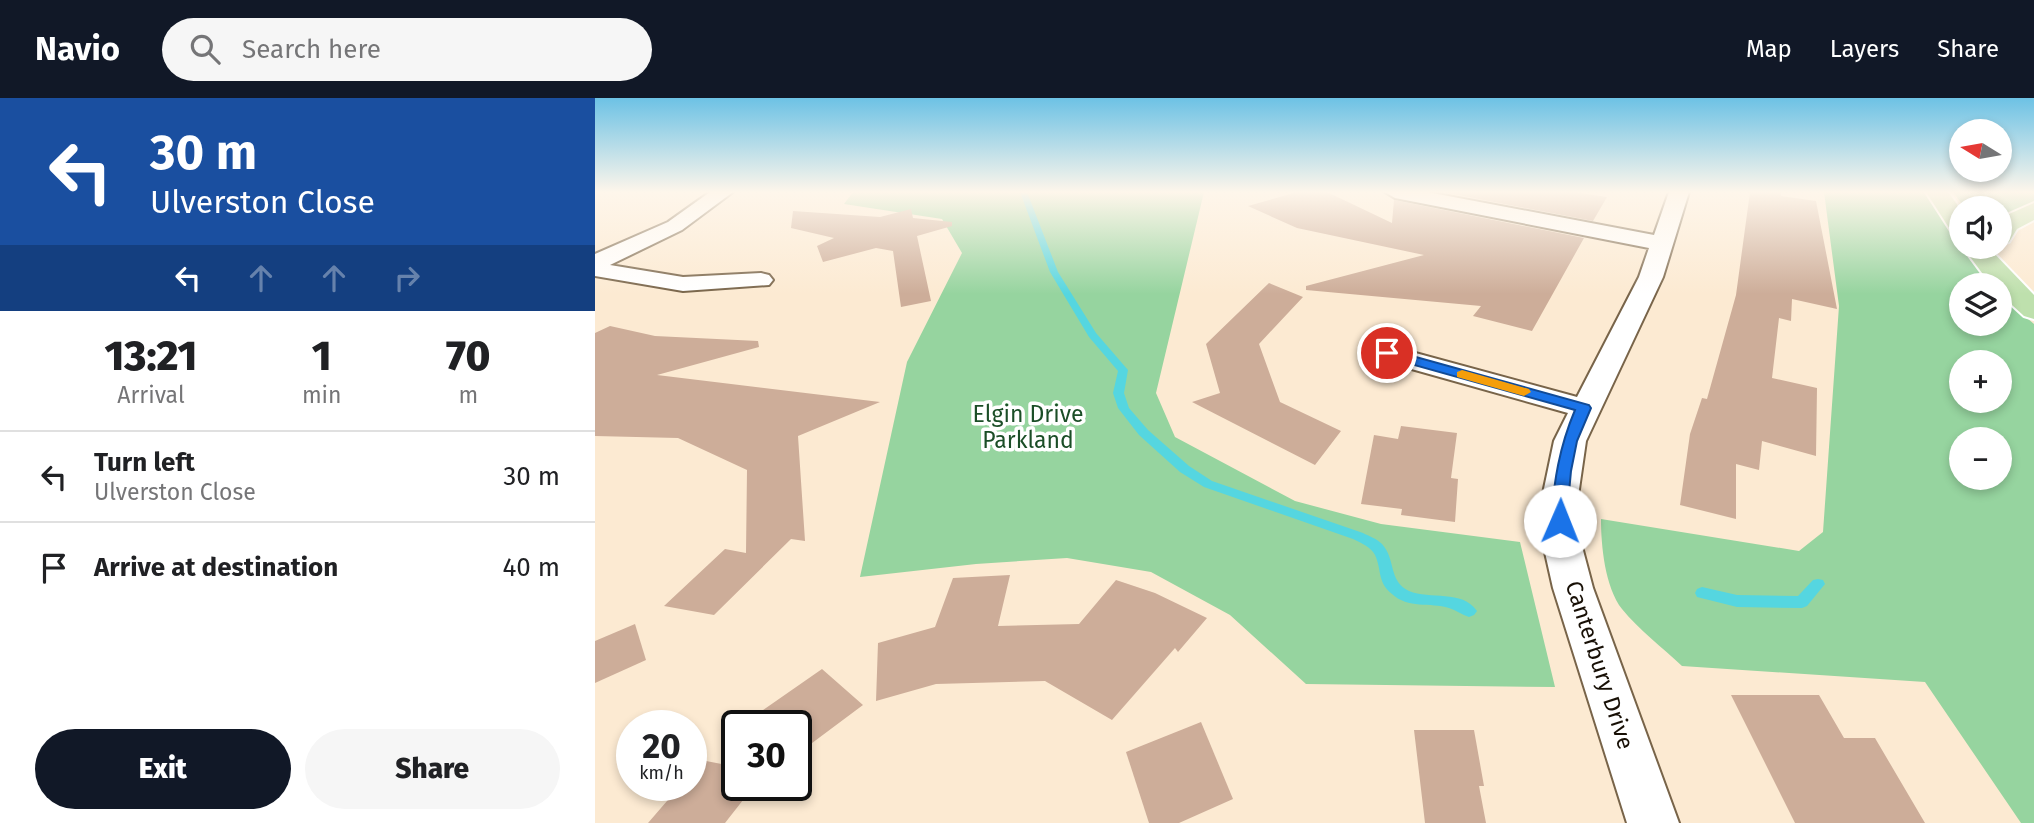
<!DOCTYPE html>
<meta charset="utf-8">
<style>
body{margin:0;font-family:"Fira Sans",sans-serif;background:#f6f6f6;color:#202124;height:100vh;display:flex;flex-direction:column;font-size:26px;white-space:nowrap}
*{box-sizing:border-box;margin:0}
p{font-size:23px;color:#757577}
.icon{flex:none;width:38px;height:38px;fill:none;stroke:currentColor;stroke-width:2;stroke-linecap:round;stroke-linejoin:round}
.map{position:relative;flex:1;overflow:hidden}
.side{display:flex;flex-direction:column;background:#fff;width:595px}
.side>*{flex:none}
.guide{background:#1a4fa0;color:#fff;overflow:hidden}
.needle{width:46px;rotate:281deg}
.controls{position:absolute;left:1354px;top:21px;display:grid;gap:14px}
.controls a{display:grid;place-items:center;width:63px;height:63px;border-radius:50%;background:#fff;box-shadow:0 4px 10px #0003;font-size:35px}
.speed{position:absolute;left:21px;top:612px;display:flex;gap:14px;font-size:35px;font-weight:700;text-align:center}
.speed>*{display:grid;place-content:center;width:91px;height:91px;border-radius:50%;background:#fff;box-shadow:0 4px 10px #0003;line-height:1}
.speed small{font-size:18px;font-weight:400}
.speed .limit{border:4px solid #111;border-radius:10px;background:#fff;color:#111}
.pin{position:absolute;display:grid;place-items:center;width:60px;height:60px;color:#fff;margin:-30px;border:4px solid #fff;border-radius:50%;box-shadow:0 2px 7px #0007}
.me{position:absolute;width:77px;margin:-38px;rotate:1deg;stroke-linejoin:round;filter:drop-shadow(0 0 5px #0008)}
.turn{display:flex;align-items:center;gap:24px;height:147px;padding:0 35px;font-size:32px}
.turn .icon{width:91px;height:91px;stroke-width:2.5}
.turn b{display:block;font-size:49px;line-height:60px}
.lanes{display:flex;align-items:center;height:66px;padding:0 35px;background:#0003;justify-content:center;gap:35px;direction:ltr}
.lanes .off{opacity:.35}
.eta{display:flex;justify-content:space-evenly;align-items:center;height:119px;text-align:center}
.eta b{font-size:42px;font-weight:800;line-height:49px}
.action{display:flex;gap:14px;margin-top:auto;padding:14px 35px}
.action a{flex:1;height:80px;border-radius:42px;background:#111827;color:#fff;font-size:28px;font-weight:800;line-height:80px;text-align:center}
.action a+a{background:#f6f6f6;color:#202124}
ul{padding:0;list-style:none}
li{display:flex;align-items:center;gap:21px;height:91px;padding:0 35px;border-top:2px solid #e0e0e0}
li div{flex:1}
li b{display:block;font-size:26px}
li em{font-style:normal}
header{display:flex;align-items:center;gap:42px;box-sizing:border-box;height:98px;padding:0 35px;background:#111827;color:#fff}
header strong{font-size:33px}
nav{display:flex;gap:38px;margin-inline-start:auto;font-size:24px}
.search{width:490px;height:63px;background:#f6f6f6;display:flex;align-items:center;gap:18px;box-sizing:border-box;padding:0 24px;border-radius:38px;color:#757577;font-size:26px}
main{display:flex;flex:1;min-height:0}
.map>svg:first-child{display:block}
</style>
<header>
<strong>Navio</strong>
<div class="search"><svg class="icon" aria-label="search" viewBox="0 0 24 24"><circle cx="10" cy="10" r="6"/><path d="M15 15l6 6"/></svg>Search here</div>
<nav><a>Map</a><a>Layers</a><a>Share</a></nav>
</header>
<main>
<section class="side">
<div class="guide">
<div class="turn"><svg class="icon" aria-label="left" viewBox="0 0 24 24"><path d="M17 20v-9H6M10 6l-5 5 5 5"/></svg><div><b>30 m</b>Ulverston Close</div></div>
<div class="lanes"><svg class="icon" aria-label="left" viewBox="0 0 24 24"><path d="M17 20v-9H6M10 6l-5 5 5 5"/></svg><svg class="icon off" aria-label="ahead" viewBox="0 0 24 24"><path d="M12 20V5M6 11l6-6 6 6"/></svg><svg class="icon off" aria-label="ahead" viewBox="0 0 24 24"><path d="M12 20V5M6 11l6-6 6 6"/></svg><svg class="icon off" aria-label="right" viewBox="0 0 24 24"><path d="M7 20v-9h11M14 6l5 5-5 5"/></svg></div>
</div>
<div class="eta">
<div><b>13:21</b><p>Arrival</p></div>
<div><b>1</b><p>min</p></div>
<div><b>70</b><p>m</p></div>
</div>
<ul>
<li><svg class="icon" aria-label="left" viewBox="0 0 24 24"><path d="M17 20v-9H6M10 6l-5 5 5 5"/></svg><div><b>Turn left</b><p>Ulverston Close</p></div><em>30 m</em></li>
<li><svg class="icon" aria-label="arrive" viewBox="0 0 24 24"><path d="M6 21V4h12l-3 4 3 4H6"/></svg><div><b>Arrive at destination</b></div><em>40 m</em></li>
</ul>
<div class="action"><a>Exit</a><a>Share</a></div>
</section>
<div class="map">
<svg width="1439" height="725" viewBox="0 0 1439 725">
<rect width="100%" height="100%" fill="#fcead2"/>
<!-- green -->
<g fill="#96d49f" fill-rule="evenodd">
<polygon points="258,94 609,94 561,295 580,339 700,403 786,426 925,444 960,589 711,586 635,517 556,474 472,460 381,466 265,479 312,264 367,155 347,121 249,106"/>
<path d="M1229 94H1333L1354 130 1395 187H1367V226H1405V197L1439 226V725H1426L1330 584 1087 568C1067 549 1044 532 1027 511 1010 489 1006 448 1006 421L1204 453 1228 434 1244 208ZM1367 264H1405V303H1367ZM1367 341H1405V380H1367Z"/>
<polygon points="1358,94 1439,94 1439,106 1413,115 1405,122 1405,110 1370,110"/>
</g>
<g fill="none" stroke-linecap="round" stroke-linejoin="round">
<!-- stream -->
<g fill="#55d6e0" fill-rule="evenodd">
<path d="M425 94H432L463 174 501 235 533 272 529 295 534 310 553 332 594 368 617 383 768 435C774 438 782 441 787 446 801 461 793 483 814 493 835 502 867 491 882 513L879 517 874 519C867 517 861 512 854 510 835 504 813 511 797 496 782 484 787 472 780 457 776 449 766 445 758 441L609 389 585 374 544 337 523 310 518 295 523 273 494 239 455 174Z"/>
<polygon points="1223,481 1228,482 1230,486 1212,508 1207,510 1142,509 1102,499 1100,495 1102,491 1107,489 1142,497 1203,498 1218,482"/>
</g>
</g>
<!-- building -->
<g fill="#cdad99">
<polygon points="702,94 732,94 797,125 799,102 989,140 937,233 878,218 886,208 711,192 711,188 829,157 702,130 653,108"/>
<polygon points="847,94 979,94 1012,99 998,123"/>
<polygon points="1155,94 1186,94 1186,98 1221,103 1242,211 1197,201 1196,223 1184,220 1177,280 1222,290 1221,358 1167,343 1164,372 1141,366 1141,421 1085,407 1095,336 1107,300 1112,301 1141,197"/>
<polygon points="316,111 318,120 357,124 357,128 322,138 336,203 306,209 298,153 281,150 228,164 222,148 239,140 196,130 198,113 285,119"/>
<polygon points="674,185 708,199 664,246 685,304 746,333 720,367 597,304 625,295 611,246"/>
<polygon points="15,228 60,238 163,243 164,249 62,277 285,304 203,338 210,443 196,441 119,517 69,508 130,451 151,455 152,372 83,340 0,338 0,235"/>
<polygon points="806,328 862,335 856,380 863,381 860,424 806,417 807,411 766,406 779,337 803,341"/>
<polygon points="415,477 403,528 484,526 521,482 560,495 612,520 583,554 580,550 517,622 450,583 341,586 281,603 283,545 340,529 358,480"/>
<polygon points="40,526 51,562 0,585 0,543"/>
<polygon points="227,571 268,607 201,657 201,628 145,628"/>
<polygon points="1136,597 1224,597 1249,640 1280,640 1330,725 1200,725"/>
<polygon points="606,624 638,701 584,725 554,725 531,654"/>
<polygon points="819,632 879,632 889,688 884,688 891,725 830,725"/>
<polygon points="106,662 142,669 142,688 159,688 130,725 53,725 85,688 96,688 96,674"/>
</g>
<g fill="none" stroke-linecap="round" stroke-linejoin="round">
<defs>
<g id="minor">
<polygon points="115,94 138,94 87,132 15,167 88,179 166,175 174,177 178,182 174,187 88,193 0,178 0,156 73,124"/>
<polygon points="790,94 832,94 1059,137 1074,94 1094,94 1068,179 991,343 982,405 985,441 998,490 1084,725 1032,725 958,490 947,441 946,405 959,343 973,315 781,261 777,255 781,249 791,247 982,299 1044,179 1054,150 800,100"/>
</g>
<g id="primary">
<polygon points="1331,94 1353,94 1367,113 1367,138 1358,136"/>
<polygon points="1439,105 1439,122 1422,131 1414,144 1405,146 1405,120"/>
<polygon points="1367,148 1393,149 1439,197 1439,221 1429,218 1405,196 1405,187 1396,187"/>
</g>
</defs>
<!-- minor casing -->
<use href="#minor" stroke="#786449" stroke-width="4"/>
<!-- primary casing -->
<use href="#primary" stroke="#fff" stroke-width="4"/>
<!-- minor -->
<use href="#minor" fill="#fff" fill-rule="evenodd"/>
<!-- primary -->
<use href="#primary" fill="#bee0ad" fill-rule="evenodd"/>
</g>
<!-- sky -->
<linearGradient id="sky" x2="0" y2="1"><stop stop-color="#6dc2e5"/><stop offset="0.48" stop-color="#fef6eb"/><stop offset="1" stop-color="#fef6eb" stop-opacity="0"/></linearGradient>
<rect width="1439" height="196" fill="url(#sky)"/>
<!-- route -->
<path fill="#1a73e8" stroke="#114b97" stroke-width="2" d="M792 251 994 307 996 310 982 343 976 373 971 427 965 429 956 423C959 383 964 350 980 312L787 258 785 255Z"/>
<!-- slow -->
<polygon fill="#f59e0b" points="867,272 934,291 936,294 929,298 862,279 862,274"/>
<g text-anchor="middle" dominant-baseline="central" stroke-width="7" stroke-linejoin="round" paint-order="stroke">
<!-- park labels -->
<g font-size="23" fill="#1b4e27" stroke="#fff">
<text x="433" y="316">Elgin Drive<tspan x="433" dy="26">Parkland</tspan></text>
</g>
<!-- street labels -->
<g font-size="23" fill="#170f05" stroke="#fff">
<text transform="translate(1005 567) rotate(72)">Canterbury Drive</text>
</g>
</g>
</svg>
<div class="controls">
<a><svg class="needle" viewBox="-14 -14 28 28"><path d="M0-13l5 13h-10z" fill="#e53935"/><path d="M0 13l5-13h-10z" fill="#757577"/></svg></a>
<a><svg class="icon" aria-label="sound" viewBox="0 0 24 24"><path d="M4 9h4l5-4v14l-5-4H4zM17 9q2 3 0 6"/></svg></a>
<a><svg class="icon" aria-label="layers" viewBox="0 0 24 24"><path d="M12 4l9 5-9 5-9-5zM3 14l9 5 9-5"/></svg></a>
<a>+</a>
<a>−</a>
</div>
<div class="speed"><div>20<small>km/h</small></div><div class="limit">30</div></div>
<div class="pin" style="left:792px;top:255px;background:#d93025"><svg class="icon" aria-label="arrive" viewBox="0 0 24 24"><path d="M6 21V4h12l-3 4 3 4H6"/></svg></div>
<svg class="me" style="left:965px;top:423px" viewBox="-20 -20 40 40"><circle r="19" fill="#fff"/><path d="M0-13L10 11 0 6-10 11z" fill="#1a73e8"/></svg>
</div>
</main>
